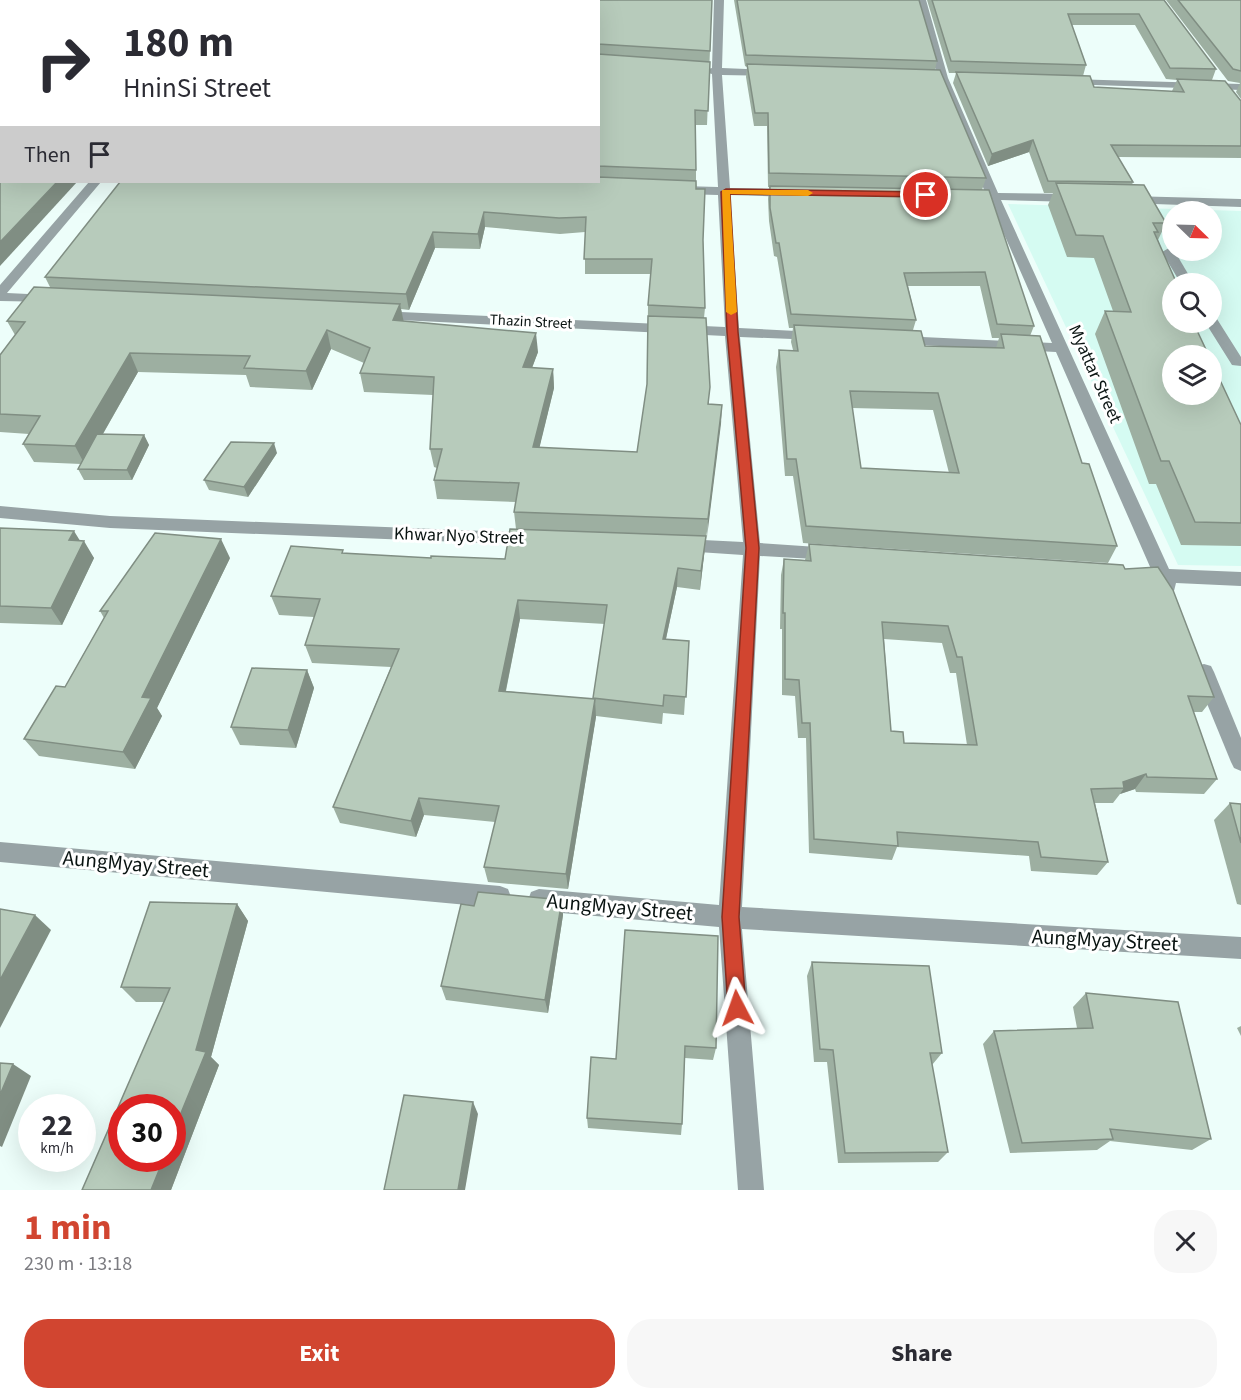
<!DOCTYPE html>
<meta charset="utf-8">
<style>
body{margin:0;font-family:"Source Sans 3",sans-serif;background:#f7f7f7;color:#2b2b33;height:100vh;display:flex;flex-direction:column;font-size:22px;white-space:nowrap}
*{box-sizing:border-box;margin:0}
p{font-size:20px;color:#7c7c81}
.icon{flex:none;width:33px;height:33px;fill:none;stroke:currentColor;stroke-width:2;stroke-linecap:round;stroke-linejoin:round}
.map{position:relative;height:1190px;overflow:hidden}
.side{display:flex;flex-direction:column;background:#fff;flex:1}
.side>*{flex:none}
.banner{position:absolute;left:0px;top:0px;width:600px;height:183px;box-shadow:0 6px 24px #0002;background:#fff;color:#2b2b33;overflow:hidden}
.needle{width:39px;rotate:113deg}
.tools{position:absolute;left:1162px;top:201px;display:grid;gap:12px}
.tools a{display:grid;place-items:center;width:60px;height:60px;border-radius:50%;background:#fff;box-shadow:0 6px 24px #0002;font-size:30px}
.speed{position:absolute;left:18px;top:1094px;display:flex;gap:12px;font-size:30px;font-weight:700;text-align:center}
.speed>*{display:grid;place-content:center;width:78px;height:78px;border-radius:50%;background:#fff;box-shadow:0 6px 24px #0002;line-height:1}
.speed small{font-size:15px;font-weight:400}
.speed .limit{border:9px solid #d22;background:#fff;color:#111}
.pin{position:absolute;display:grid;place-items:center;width:51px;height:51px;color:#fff;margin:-26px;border:3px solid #fff;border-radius:50%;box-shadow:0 2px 6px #0007}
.me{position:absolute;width:66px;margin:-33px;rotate:356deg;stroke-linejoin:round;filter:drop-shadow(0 0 4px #0008)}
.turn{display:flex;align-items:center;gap:21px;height:126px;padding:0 24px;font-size:27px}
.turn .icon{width:78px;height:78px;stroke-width:2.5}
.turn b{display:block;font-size:42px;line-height:51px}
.then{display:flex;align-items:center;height:57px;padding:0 24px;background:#0003;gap:12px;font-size:22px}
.round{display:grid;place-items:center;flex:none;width:63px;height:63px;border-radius:24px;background:#f7f7f7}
.overview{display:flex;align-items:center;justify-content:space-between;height:102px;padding:0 24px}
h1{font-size:36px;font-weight:700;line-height:45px;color:#d14530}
.button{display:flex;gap:12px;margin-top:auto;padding:12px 24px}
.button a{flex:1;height:69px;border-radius:24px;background:#d14530;color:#fff;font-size:24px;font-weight:700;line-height:69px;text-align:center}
.button a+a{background:#f7f7f7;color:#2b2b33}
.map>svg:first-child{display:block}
</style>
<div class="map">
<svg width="1241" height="1190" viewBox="0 0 1241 1190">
<rect width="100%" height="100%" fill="#edfefa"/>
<!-- built -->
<path fill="#d5fbf2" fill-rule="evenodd" d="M1008 204 1241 211V566L1178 565ZM1173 212H1212V250H1173ZM1173 284H1212V322H1173ZM1173 356H1212V394H1173Z"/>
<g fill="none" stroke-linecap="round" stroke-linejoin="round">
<!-- minor -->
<g fill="#97a3a5" fill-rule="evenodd">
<polygon points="714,0 724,0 722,68 771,70 776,73 771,76 722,75 730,188 792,189 798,193 792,197 730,195 739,328 816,332 823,336 816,340 740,337 760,543 832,548 838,549 841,554 838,559 832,560 760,556 742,907 1241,937 1241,959 742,929 764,1190 738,1190 719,927 539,911 531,908 528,900 531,892 539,889 719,905 743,555 683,551 677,549 674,545 677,541 683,539 743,542 725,336 379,319 372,315 379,311 725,327 718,195 682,194 676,190 682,186 718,187 712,74 701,71 712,68"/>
<polygon points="916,0 926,0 948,78 998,193 1074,194 1080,198 1074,202 1001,200 1169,569 1241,572 1241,586 1176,583 1174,591 1168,593 1162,591 1157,582 1135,580 1132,575 1135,570 1151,569 1056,352 901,344 894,340 901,336 1052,343 989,200 979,196 985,192 938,78"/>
<polygon points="1069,79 1241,84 1241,90 1065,84 1065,80"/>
<polygon points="89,182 101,182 7,293 49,295 56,299 54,302 0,301 0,285"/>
<polygon points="1129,196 1241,199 1241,207 1125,203 1125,197"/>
<polygon points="1169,248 1174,250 1194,284 1181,284 1162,252"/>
<polygon points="1212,318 1217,319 1241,357 1241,366 1232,365 1205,322 1212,322"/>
<polygon points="0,506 110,516 532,533 538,535 541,539 538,543 532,545 110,528 0,518"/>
<polygon points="1204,664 1211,666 1214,672 1241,738 1241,771 1234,768 1231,762 1194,672 1197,666"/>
<polygon points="0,842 500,886 508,889 511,897 508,905 500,908 0,862"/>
</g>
</g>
<!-- wall -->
<g fill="#9dafa1" fill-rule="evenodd">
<path d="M712 0 707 125H696V181L703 240 705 308 704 318 709 404 722 405 700 590 677 587 666 639 689 641 684 715 663 713 662 724 596 716 568 889 488 882 484 867 495 822 424 815 416 837 340 823 333 807 391 667 312 663 305 645 314 617 279 615 271 596 344 554 431 558 505 559 516 529 514 512 516 502 437 499 434 480 437 468 434 467 430 449 433 395 364 392 360 373 364 363 331 349 312 390 250 387 246 375 138 372 103 434 144 435 149 445 132 480H84L78 469 81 464 34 462 23 444 29 434 0 432V355L15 335 7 321 50 287 45 277 598 182V2ZM485 227 560 234 585 232V274H651L648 305 647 385 637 452 539 448 554 388 553 369 532 368 538 352 403 321 401 309 409 310 435 248 480 249ZM520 619 605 624 593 699 506 691Z"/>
<path d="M734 0H919L937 61 935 70 986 178 982 190 1034 326 1030 336 1082 463 1117 546 1108 563 803 543 793 476H785L776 367 779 350H793L791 342 793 328H789L777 257 774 256 769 221 768 199 769 187H768L767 126H754L746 77 747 67 745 66ZM908 286H980L992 338H999L996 348 925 346 913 330 916 320ZM852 408 933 410 949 473 861 468Z"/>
<path d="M927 0H1164L1216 69 1212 80 1241 101V158L1118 157 1133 182 1132 185 1166 223 1158 240 1173 284 1241 425V546L1181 545 1156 484H1149L1095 334 1105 311H1113L1094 258 1067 257 1048 205 1053 193H1044L1029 152 988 166 953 83 956 73H949ZM1072 25H1135L1166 79 1177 80 1172 91 1094 87 1083 76 1086 65Z"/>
<polygon points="1166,0 1241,0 1241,99 1236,92 1240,83 1228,81"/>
<polygon points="277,453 248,497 209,490 204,480"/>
<polygon points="0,528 80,541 94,558 62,625 0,623"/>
<path d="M809 544 1125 569 1214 697 1202 712H1193L1217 779 1204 794 1136 792 1135 789 1120 794 1113 803H1095L1108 862 1097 875 1031 871 1029 856 897 847 892 860 809 853 806 738H798L795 696 782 695V629H780L781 575 784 559 805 560ZM884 639 942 643 950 673H956L967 745 904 743 891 731Z"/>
<polygon points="230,558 157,708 162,716 135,769 39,756 24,739 65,687 104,618 100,611"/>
<polygon points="307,670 314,688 296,748 240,745 231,727"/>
<polygon points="1230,803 1241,804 1241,905 1237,904 1214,820"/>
<polygon points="562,900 563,915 548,1013 446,1000 441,986 474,906"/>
<polygon points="237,904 248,921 211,1057 219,1065 171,1190 163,1002 136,1002 121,987"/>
<polygon points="625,930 716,1048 713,1060 685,1058 682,1124 681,1135 588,1128 587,1118 616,1059"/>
<polygon points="812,962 942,1053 932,1065 948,1152 938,1162 838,1163 827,1062 814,1062 807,976"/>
<polygon points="1086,993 1211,1139 1192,1150 1110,1141 1097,1150 1010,1153 983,1044 994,1031 1077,1028 1073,1007"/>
<polygon points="1241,1026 1241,1036 1237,1028"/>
</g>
<!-- shaded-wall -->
<g fill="#808e83">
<polygon points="321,0 339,0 338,2 319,2"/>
<polygon points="1033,140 1029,152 988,166 992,154"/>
<polygon points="57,182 77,182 0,266 0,242"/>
<polygon points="484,212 485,227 480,249 478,234"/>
<polygon points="433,232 435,248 409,310 406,294"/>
<polygon points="400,304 404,323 393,320"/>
<polygon points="327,330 331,349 312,390 306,371"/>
<polygon points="536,333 538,352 525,386 523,367"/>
<polygon points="130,353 138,372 85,465 75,446"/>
<polygon points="553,369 554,388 535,466 533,447"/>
<polygon points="722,405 721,424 707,537 708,519"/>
<polygon points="144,435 149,445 132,480 127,470"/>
<polygon points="274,443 277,453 248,497 244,487"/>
<polygon points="74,531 82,544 84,541 94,558 62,625 51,608 69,540"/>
<polygon points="706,536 704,555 700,590 701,571"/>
<polygon points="221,539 230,558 157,708 162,716 135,769 123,752 142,697"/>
<polygon points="678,568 677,587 662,657 663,639"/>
<polygon points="518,600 520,619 502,709 499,691"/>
<polygon points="307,670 314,688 296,748 288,730"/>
<polygon points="595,699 596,717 568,889 566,874"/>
<polygon points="1146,774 1135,789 1120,794 1124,788 1123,782"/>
<polygon points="419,798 424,815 416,837 411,821"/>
<polygon points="562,900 563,915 548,1013 545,1000"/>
<polygon points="237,904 248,921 211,1057 219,1065 171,1190 151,1190 164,1158 172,1158 172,1135"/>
<polygon points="35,915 51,930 0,1028 0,980"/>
<polygon points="13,1064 31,1076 2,1147 0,1146 0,1095"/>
<polygon points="473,1102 478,1114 465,1190 458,1190"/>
</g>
<!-- building -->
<g fill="#b7cbbb" stroke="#808e83" stroke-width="1.5" fill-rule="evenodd">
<polygon points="0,0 321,0 319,2 2,2 2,182 57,182 0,242"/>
<polygon points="456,0 712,0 710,51 598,44 598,2 455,2"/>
<polygon points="737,0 919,0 937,61 746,55"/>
<polygon points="932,0 1164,0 1216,69 1170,68 1139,14 1068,14 1086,65 951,61"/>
<polygon points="1178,0 1241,0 1241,71 1233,69"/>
<polygon points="598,54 710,62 708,111 695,110 696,170 598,166"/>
<polygon points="747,64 940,70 986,178 769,173 768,113 755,113"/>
<polygon points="956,72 1090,76 1094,87 1184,92 1177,79 1225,81 1241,101 1241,146 1111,145 1133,182 1048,181 1033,140 992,154"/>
<polygon points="598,177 696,181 696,189 705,189 703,240 705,308 648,305 652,259 584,259 586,217 559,218 484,212 478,234 433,232 406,294 45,277 120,182 598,182"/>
<polygon points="1056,183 1144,185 1166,223 1153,223 1158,232 1154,232 1177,284 1173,284 1173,322 1193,322 1209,356 1173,356 1173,394 1212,394 1212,363 1241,425 1241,523 1195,522 1169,461 1161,461 1105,311 1131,312 1103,236 1076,235"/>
<polygon points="770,186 989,190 1034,326 997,324 985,272 904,273 916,320 791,314 779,243 776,243 770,208"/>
<polygon points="34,287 400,304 393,320 536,333 523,367 553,369 533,447 637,452 647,384 648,316 706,318 710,387 708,404 722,405 708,519 514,512 519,483 434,480 442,449 430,449 434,377 360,373 370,348 327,330 306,371 244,368 250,356 130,353 75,446 23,444 40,416 0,414 0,355 25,322 7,321"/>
<path d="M794 325 921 331 925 346 1004 348 1001 334 1040 336 1082 463 1089 464 1117 546 806 526 796 459H787L779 350 798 351ZM850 391 938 393 959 473 861 468Z"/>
<polygon points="97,434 144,435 127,470 78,469"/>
<polygon points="231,442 274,443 244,487 204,480"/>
<polygon points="0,528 74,531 69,540 84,541 51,608 0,606"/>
<polygon points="510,529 706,536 701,571 678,568 663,639 689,641 686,697 664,695 663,706 593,698 607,605 518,600 499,691 595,699 566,874 484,867 499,806 419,798 411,821 333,807 399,649 305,645 320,599 271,596 291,546 343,550 342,553 431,558 431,556 505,559"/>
<polygon points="155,533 221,539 142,697 151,698 123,752 24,739 56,686 65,687 108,611 100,611"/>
<path d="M809 544 1123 565 1125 569 1158 567 1173 590 1214 697 1188 696 1217 779 1147 777 1146 774 1123 782 1124 788 1091 789 1108 862 1041 857 1038 842 897 832 898 846 814 839 810 723H802L799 680 785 679V613H783L784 559 811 561ZM882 622 948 626 957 657H962L977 745 904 743 903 732 891 731Z"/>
<polygon points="252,668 307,670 288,730 231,727"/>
<polygon points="1230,803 1241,804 1241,843"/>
<polygon points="478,892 562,900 545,1000 441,986 461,904 474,906"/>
<polygon points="150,902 237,904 196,1050 206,1052 172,1135 172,1107 122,1107 122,1158 164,1158 151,1190 82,1190 170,988 121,987"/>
<polygon points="0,909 35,915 0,980"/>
<polygon points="625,930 718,936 716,1048 685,1046 682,1124 587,1118 591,1057 616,1059"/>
<polygon points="812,962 929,966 942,1053 930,1053 948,1152 845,1153 833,1050 820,1049"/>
<polygon points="1086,993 1178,1002 1211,1139 1110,1129 1113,1139 1022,1143 994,1031 1093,1028"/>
<polygon points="0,1063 13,1064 0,1095"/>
<polygon points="404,1095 473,1102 458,1190 384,1190"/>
</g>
<!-- route -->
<polygon fill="#d14530" stroke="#882d1f" stroke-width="1.5" points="726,189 926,192 931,195 926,197 730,194 738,332 759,548 739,917 746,1008 744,1014 737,1017 731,1014 728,1008 722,917 746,548 727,332 721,192"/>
<!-- slow -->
<polygon fill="#f59e0b" points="722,190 808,190 813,193 808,196 730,194 737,312 731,315 726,312"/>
<g text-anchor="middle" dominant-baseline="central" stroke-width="6" stroke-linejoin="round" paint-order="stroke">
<!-- far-street labels -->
<g font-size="15" fill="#091311" stroke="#fff">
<text transform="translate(531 322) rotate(3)">Thazin Street</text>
</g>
<!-- street labels -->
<g font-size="18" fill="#091311" stroke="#fff">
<text transform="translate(1095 374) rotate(66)">Myattar Street</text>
<text transform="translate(459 536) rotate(2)">Khwar Nyo Street</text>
</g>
<!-- near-street labels -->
<g font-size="21" fill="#091311" stroke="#fff">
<text transform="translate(136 864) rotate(5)">AungMyay Street</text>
<text transform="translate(620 907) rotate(5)">AungMyay Street</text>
<text transform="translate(1105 940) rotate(3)">AungMyay Street</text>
</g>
</g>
</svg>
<div class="tools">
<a><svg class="needle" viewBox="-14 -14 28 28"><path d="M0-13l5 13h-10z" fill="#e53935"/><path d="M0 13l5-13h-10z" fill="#7c7c81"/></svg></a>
<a><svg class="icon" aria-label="search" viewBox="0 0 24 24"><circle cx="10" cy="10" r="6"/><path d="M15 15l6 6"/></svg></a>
<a><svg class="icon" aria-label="layers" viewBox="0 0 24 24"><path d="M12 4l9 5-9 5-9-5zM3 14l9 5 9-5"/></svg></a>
</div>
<div class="speed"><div>22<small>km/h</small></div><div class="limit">30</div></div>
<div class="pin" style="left:926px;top:195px;background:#d93025"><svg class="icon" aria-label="arrive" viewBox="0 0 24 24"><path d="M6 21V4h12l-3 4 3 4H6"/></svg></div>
<svg class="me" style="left:737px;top:1008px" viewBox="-20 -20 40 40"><path d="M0-17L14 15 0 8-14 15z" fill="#d14530" stroke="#fff" stroke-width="4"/></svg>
<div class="banner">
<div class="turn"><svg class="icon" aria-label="right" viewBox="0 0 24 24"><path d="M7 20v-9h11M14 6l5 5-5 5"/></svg><div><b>180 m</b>HninSi Street</div></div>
<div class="then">Then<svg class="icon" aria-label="arrive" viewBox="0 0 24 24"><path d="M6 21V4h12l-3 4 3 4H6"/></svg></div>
</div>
</div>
<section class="side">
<div class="overview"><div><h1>1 min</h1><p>230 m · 13:18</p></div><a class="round"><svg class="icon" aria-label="close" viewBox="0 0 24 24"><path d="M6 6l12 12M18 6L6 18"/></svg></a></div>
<div class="button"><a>Exit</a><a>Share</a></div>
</section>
